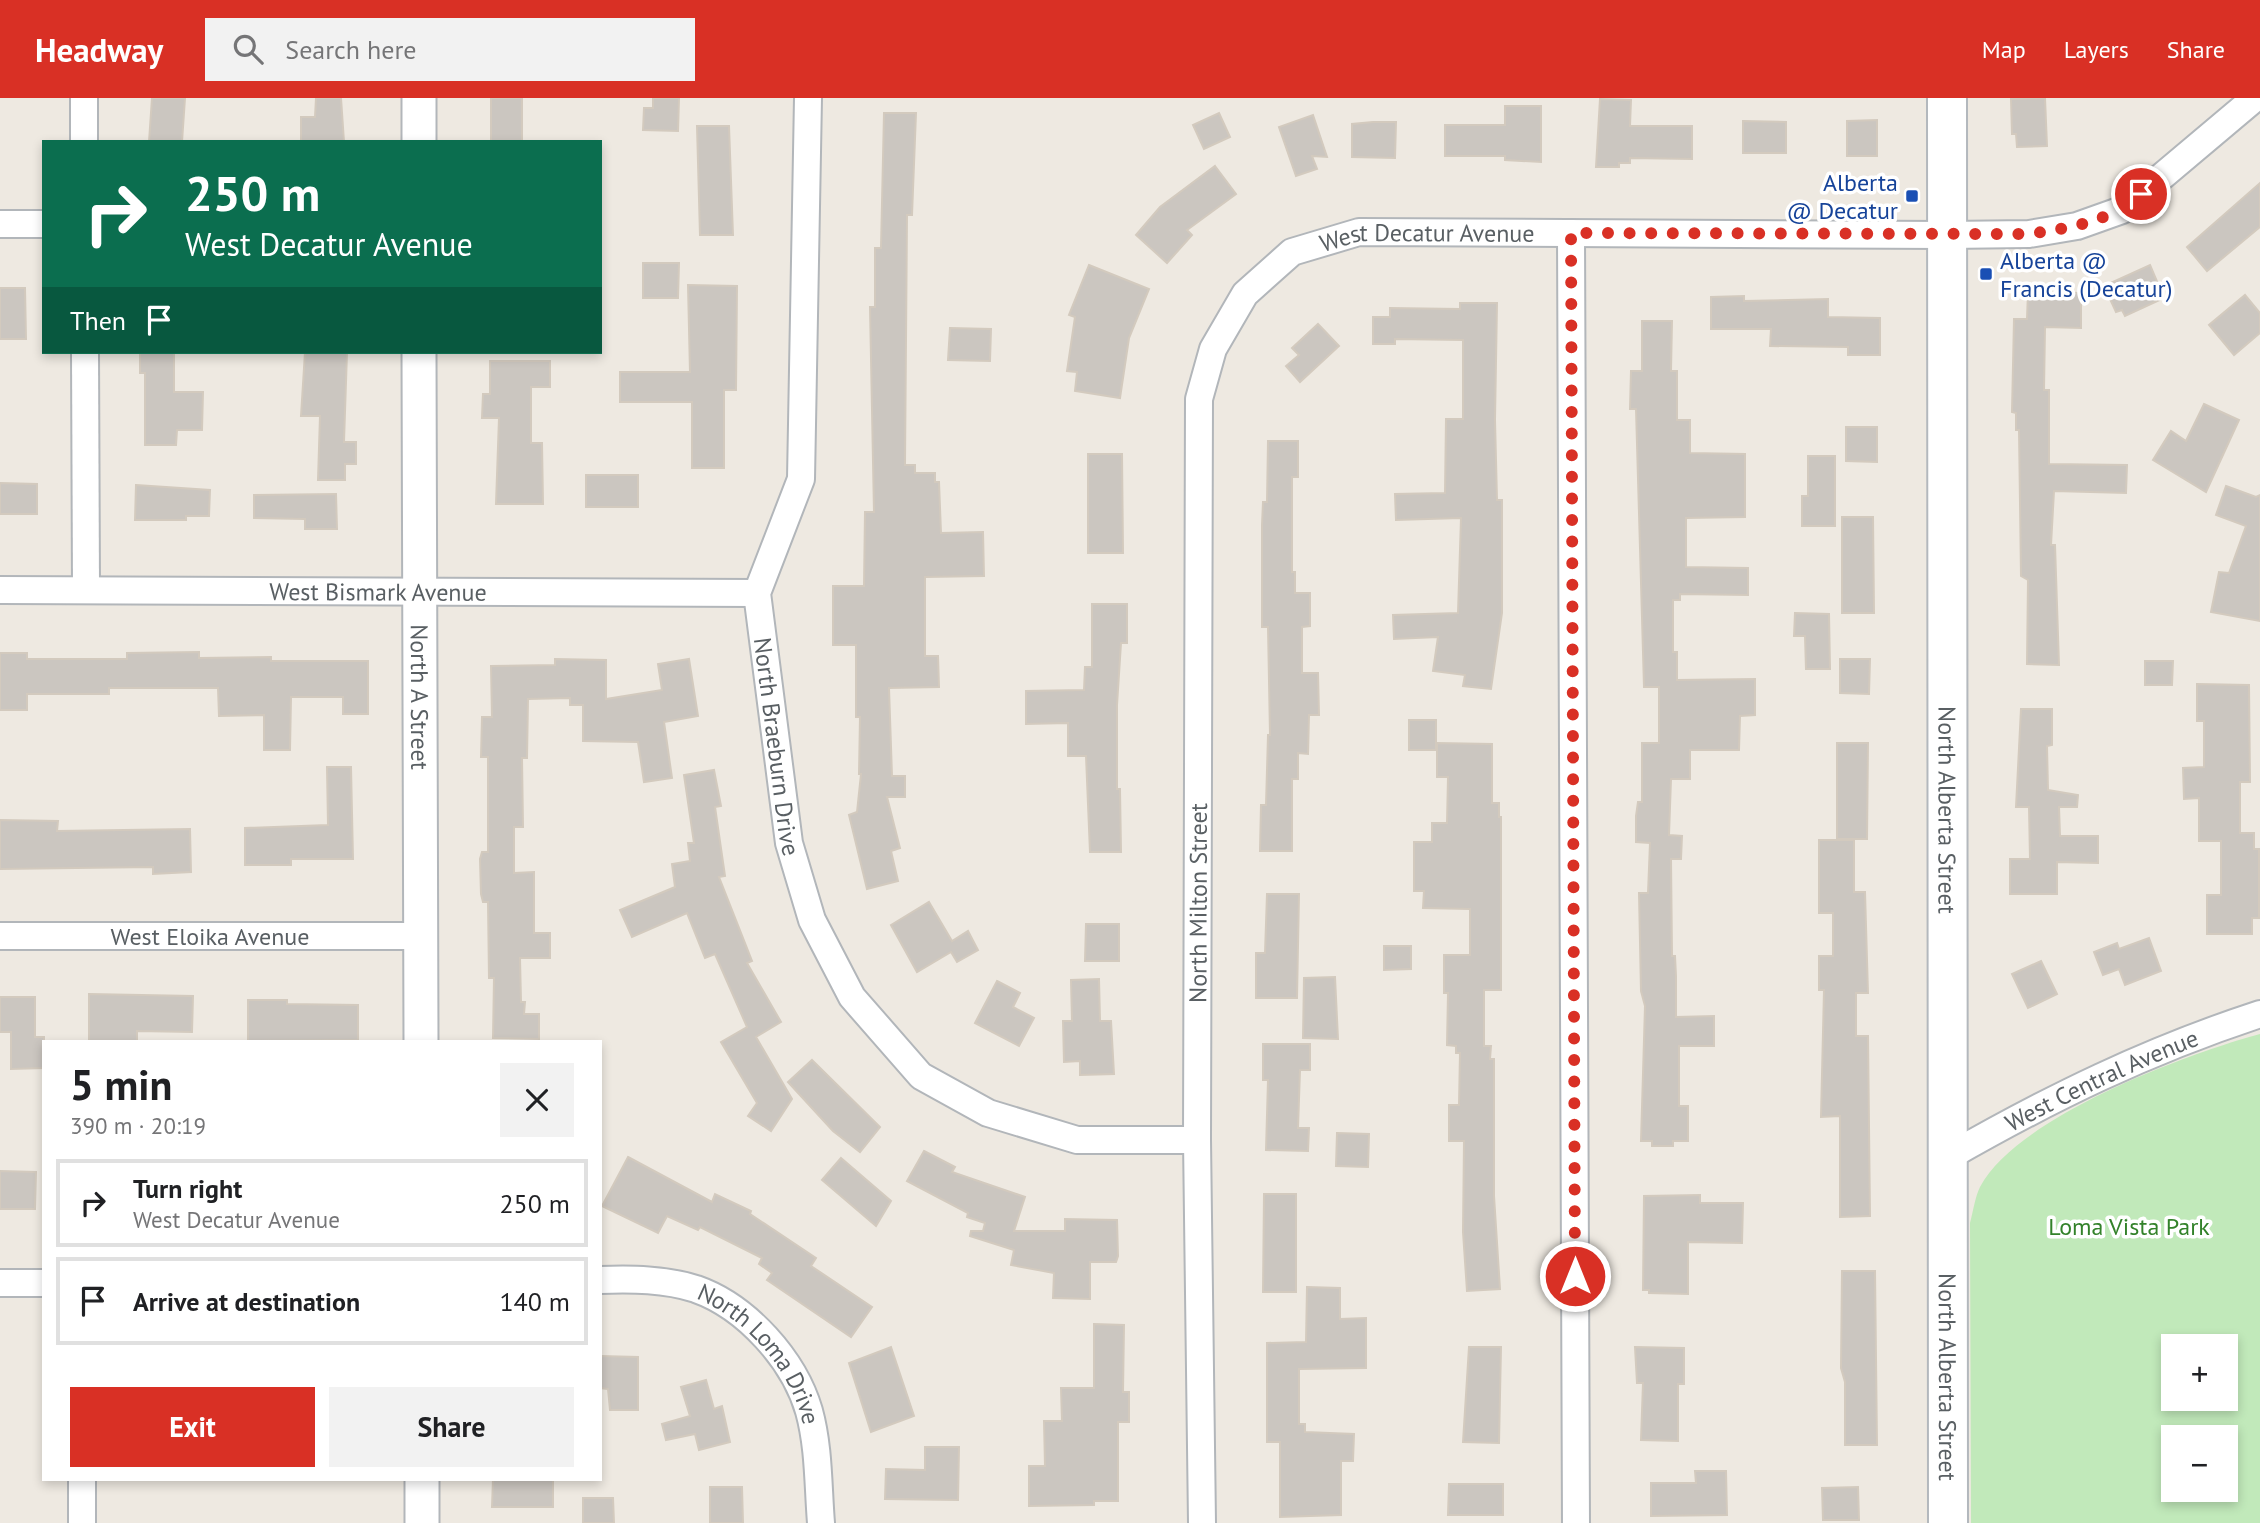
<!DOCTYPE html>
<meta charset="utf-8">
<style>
body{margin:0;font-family:"PT Sans",sans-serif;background:#f2f2f2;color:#202124;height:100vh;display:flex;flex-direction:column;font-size:26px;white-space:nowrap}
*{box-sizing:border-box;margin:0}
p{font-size:23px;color:#757577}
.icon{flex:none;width:38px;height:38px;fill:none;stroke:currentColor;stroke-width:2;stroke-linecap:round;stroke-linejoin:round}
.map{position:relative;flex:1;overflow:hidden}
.drawer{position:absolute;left:42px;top:942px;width:560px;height:441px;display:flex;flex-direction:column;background:#fff;border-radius:0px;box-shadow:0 4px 10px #0003}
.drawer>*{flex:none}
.hud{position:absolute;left:42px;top:42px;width:560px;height:214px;border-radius:0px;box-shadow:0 4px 10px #0003;background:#0b6e4f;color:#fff;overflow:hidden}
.buttons{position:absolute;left:2161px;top:1236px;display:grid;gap:14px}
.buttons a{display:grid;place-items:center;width:77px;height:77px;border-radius:0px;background:#fff;box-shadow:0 4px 10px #0003;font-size:35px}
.pin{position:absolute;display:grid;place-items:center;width:60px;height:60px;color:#fff;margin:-30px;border:4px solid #fff;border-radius:50%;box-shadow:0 2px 7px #0007}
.me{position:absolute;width:77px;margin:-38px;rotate:0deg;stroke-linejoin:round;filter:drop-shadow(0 0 5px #0008)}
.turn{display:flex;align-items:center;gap:24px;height:147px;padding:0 28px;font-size:32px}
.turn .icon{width:91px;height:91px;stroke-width:2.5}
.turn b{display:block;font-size:49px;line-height:60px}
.then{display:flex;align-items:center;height:66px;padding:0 28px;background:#0003;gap:14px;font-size:26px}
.round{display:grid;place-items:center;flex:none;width:74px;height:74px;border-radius:0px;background:#f2f2f2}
.summary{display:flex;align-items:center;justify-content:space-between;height:119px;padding:0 28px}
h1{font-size:42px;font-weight:700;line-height:52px}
.button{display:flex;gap:14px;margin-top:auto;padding:14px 28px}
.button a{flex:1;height:80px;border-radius:0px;background:#d93025;color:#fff;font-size:28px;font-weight:700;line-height:80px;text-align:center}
.button a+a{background:#f2f2f2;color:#202124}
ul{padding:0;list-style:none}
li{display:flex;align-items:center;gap:21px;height:88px;margin:0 14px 10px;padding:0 14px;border:4px solid #e0e0e0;border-radius:0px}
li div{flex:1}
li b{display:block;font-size:26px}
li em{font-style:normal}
header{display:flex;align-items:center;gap:42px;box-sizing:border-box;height:98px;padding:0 35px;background:#d93025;color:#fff}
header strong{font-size:33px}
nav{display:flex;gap:38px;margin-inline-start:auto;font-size:24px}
.search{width:490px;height:63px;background:#f2f2f2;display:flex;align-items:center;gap:18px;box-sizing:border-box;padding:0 24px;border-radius:0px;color:#757577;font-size:26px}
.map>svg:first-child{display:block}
</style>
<header>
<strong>Headway</strong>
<div class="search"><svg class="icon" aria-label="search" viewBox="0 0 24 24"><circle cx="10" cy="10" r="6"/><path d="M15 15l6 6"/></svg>Search here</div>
<nav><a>Map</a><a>Layers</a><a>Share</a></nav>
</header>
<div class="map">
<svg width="2260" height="1425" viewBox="0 0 2260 1425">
<rect width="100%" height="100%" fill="#eee9e1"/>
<!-- green -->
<path fill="#c1e9ba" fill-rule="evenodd" d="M2260 936V1425H1971L1970 1125C1973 1114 1975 1099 1980 1089 2017 1019 2186 956 2260 936ZM2174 1248H2226V1300H2174ZM2174 1339H2226V1391H2174Z"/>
<!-- building -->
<g fill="#cbc6c0" stroke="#d3cabe" stroke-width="2">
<polygon points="152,0 185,0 182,44 149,44"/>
<polygon points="316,0 341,0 344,44 301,44 301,19 315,19"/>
<rect x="491" y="0" width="31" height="44"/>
<polygon points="653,0 679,0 678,33 643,32 644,10 653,10"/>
<polygon points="2045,0 2047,48 2017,49 2016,36 2012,36 2011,1"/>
<polygon points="1600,1 1631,2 1630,28 1692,28 1692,61 1630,60 1630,65 1619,65 1619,69 1596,69"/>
<polygon points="1505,8 1541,8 1541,64 1505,62 1505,58 1445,58 1445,27 1505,27"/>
<polygon points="884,15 916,15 912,117 907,117 905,367 915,367 915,375 935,375 935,384 939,384 941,435 983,434 984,478 925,479 925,558 938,558 939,589 889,590 892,678 905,678 905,699 887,699 900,750 891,753 898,783 867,791 849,717 857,714 861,676 859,676 860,619 856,619 856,547 833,547 833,488 864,488 865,414 874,414 870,209 875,209 875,150 881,150"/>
<polygon points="1219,15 1230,39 1204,51 1193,27"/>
<polygon points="1313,17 1327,59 1312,58 1317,71 1296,78 1279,29"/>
<polygon points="1877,22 1877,58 1847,58 1847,23"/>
<polygon points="1743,23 1786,24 1786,55 1743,55"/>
<polygon points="1373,24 1396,24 1395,60 1352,59 1352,26"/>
<polygon points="697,28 729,28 733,137 700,137"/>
<polygon points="1215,68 1236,96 1187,132 1192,137 1167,165 1136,137 1160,109"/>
<polygon points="2260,85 2260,129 2207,173 2187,149"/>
<polygon points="643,165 679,165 678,200 643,200"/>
<polygon points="1089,167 1149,191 1129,240 1120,300 1075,293 1077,274 1067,273 1075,219 1069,217"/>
<polygon points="2150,167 2164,200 2125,218 2122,212 2116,214 2104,188"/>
<polygon points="688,187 737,188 736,292 724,292 724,370 692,370 692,304 620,304 620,274 690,274"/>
<polygon points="0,190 25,190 26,241 0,241"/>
<polygon points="2028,194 2081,195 2081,230 2045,229 2044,292 2049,292 2049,366 2127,367 2126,395 2054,393 2051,447 2055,447 2059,567 2027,566 2028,482 2021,478 2019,332 2016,332 2016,315 2012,314 2014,221 2027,221"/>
<polygon points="2245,197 2260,215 2260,235 2234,257 2209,227"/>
<polygon points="1744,198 1744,203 1828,201 1828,219 1880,220 1880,257 1848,257 1848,249 1770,248 1771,231 1711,231 1711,199"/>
<polygon points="1460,205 1497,205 1495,322 1497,402 1502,402 1502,515 1491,591 1463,588 1465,577 1433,573 1438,539 1394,541 1393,517 1458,515 1461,420 1396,422 1395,396 1445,395 1446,321 1463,321 1463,242 1395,241 1395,246 1373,246 1373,219 1390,219 1390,210 1460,211"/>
<polygon points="1642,223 1672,223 1671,273 1677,273 1677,322 1690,322 1690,355 1745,356 1745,419 1686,420 1686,469 1748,470 1748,497 1680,496 1680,502 1673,502 1673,554 1677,554 1677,582 1755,581 1755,617 1740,618 1739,652 1690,652 1690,681 1671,681 1669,737 1682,738 1681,761 1671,761 1672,858 1675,858 1676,878 1676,919 1714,918 1714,948 1679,948 1679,1008 1688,1008 1688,1043 1673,1043 1673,1048 1652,1048 1652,1043 1641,1043 1645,908 1641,893 1639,795 1648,795 1650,745 1636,744 1636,718 1638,704 1642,704 1642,645 1659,645 1659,589 1644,589 1636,311 1630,311 1631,273 1642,273"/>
<polygon points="1318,226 1339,248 1300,284 1286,268 1299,257 1292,250"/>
<polygon points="950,230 991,231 990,263 948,262"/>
<polygon points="140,254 174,254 174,294 203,294 202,332 177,332 176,347 145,347 145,275 140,275"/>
<polygon points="305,254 347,254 344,344 356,344 356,366 345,366 345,382 318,382 320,318 301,318"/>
<polygon points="490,263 550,263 550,289 531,289 531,345 542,345 543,406 496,406 499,320 482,320 483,296 490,296"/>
<polygon points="2204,306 2239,322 2206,394 2153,362 2171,333 2186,343"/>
<polygon points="1846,329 1877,329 1877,364 1846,363"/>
<polygon points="1268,343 1298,343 1298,379 1292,379 1292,474 1295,474 1295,495 1310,495 1310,528 1302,529 1302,575 1318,575 1319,617 1309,617 1308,656 1298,655 1298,681 1292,681 1292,753 1260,753 1261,707 1266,707 1268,637 1270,637 1268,529 1262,529 1262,427 1263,404 1267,404"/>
<polygon points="1088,356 1122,356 1123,455 1088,455"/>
<polygon points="1808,358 1835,358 1835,428 1802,428 1802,398 1808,398"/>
<rect x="586" y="377" width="52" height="32"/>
<polygon points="0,385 37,386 37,416 0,416"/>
<polygon points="136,387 210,392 209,418 186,418 186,422 135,422"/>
<polygon points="2226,388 2256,399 2260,397 2260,523 2211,514 2219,474 2229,475 2246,428 2216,417"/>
<polygon points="336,396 337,431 305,431 305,421 254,420 254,397"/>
<polygon points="1842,419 1873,419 1874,515 1842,515"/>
<polygon points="1092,506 1127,506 1127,545 1121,545 1117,607 1117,691 1120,691 1121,754 1090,754 1086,658 1068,658 1068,625 1026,626 1026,593 1084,592 1085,569 1092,569"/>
<polygon points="1795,515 1829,516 1830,571 1806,571 1805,538 1794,538"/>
<polygon points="199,554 199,560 271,559 271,563 368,563 368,616 343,616 343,599 291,599 290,652 264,652 264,617 219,618 218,590 109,590 109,596 27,596 27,612 0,612 0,555 27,555 27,561 127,561 127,555"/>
<polygon points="555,561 606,562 606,601 662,592 658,566 689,561 698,618 664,624 672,680 644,684 638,644 583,643 583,607 570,607 570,600 528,601 527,660 522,660 523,729 514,729 514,775 534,774 534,835 550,835 550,860 520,860 521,904 525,904 524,916 539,916 539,941 493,940 494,880 489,880 488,804 483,804 481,796 480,761 482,754 488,754 488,659 481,659 482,619 492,619 491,568 555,567"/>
<polygon points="1840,561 1870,561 1869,596 1840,595"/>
<polygon points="2145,563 2173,563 2172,587 2145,587"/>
<polygon points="2197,586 2249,587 2250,684 2240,684 2240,735 2254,735 2254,751 2259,751 2259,820 2252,820 2252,836 2207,836 2207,797 2221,797 2221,743 2199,743 2199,700 2184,701 2183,670 2204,669 2204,623 2197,623"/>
<polygon points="2021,611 2052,611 2052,647 2047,648 2048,692 2078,697 2077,709 2059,709 2060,738 2098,738 2098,765 2057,764 2057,796 2010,796 2010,761 2030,761 2029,709 2016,709"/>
<rect x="1409" y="622" width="27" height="30"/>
<polygon points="1437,645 1492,646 1492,705 1499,705 1499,719 1501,719 1501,892 1484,892 1484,948 1491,948 1490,961 1494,961 1494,1098 1500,1191 1467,1193 1463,1134 1464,1043 1449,1043 1449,1007 1459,1007 1460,955 1456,955 1456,948 1447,947 1448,895 1444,895 1444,857 1470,857 1470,811 1423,810 1424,793 1414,793 1414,744 1432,744 1432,725 1447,725 1448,679 1437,679"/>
<polygon points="1837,645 1868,645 1867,741 1837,741"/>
<polygon points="327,669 351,669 353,761 291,761 291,767 245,767 245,730 328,727"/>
<polygon points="714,672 721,708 715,709 725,778 719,779 752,863 747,865 781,924 756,939 792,1001 771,1033 748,1018 757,1005 721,944 747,929 715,856 705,860 687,815 632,839 620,812 675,789 672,766 690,763 688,745 694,745 684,677"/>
<polygon points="0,722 58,723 57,733 190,731 191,774 153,776 153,769 0,771"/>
<polygon points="1819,742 1854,742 1854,794 1865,794 1868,895 1856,895 1856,938 1868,938 1870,1118 1840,1119 1840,1018 1821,1019 1824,892 1819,892 1819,858 1833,858 1833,815 1819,815"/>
<polygon points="1267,796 1299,796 1297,900 1256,900 1256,855 1265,855"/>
<polygon points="929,804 952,843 968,833 978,852 957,864 951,854 917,874 891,827"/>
<polygon points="1086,826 1119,826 1119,863 1085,863"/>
<polygon points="2149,840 2161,873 2125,887 2119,871 2103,877 2094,854 2117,845 2119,851"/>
<polygon points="1384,848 1411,848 1411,871 1384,872"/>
<polygon points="2041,863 2057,896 2028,910 2012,876"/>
<polygon points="1335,879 1338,941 1303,940 1304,880"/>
<polygon points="1099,881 1100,923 1111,923 1114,976 1080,977 1080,963 1064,964 1063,923 1072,923 1071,882"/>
<polygon points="997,883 1020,895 1013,909 1034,920 1019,948 975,925"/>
<polygon points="89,896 193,898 192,934 137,933 137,943 89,943"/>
<polygon points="0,899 35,899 35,939 44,939 44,970 11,971 11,934 0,934"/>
<polygon points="248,902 287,902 287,906 358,907 358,942 248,943"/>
<polygon points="1263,946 1310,946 1310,972 1300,972 1298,1030 1309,1030 1308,1053 1266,1052 1268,982 1263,982"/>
<polygon points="812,962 880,1029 860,1054 833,1033 788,984"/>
<polygon points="1337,1035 1369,1036 1368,1069 1336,1068"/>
<polygon points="924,1053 955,1069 952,1074 1025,1099 1014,1133 1065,1133 1065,1121 1117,1122 1118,1158 1116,1164 1090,1164 1090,1201 1053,1200 1054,1175 1011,1167 1014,1152 970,1138 971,1133 983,1133 985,1125 967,1119 968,1115 907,1083"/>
<polygon points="628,1059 712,1104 715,1096 751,1113 750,1116 816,1160 811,1168 872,1209 851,1239 767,1182 772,1175 759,1166 762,1160 700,1129 698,1132 667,1118 658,1135 602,1108"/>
<polygon points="841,1060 891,1103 876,1128 822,1082"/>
<polygon points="0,1073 36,1074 35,1111 0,1111"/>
<polygon points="1264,1096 1296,1096 1296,1194 1263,1194"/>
<polygon points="1700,1097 1700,1105 1743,1105 1742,1145 1688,1144 1688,1196 1649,1195 1649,1192 1643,1192 1644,1098"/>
<polygon points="1842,1173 1875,1173 1877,1347 1845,1347 1845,1284 1841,1270"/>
<polygon points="1307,1189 1340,1190 1340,1221 1366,1220 1366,1270 1299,1271 1299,1326 1305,1326 1305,1334 1354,1336 1353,1363 1341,1363 1341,1417 1280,1419 1280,1344 1267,1344 1267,1245 1306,1244"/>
<polygon points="1094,1226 1124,1227 1123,1294 1129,1294 1129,1324 1118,1324 1118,1403 1094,1403 1094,1407 1029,1408 1029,1368 1045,1368 1044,1323 1062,1323 1061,1290 1094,1290"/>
<polygon points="891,1249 914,1318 871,1334 849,1265"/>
<polygon points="1469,1249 1501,1249 1499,1345 1463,1344"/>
<polygon points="1635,1249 1684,1250 1684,1286 1678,1286 1678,1343 1641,1342 1643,1285 1637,1285"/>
<polygon points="600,1258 638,1259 638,1312 610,1312 608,1291 600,1290"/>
<polygon points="706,1282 714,1311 722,1308 730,1344 699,1352 695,1336 666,1342 662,1326 690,1318 681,1289"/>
<polygon points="925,1349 959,1349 958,1402 885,1401 886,1371 925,1372"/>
<polygon points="1695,1373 1726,1373 1727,1417 1651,1418 1651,1385 1696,1385"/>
<polygon points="493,1381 553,1381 553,1409 492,1409"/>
<polygon points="1449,1386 1503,1386 1503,1417 1448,1417"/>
<polygon points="710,1389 742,1389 743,1425 710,1425"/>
<polygon points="1858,1389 1859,1422 1823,1422 1822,1390"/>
<polygon points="583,1400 613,1400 614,1425 583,1425"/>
</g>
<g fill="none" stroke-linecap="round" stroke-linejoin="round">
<defs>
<g id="minor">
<polyline points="84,0 84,44"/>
<path id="s1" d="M808 0 801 381 757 495 789 745 812 822 852 899 921 978 988 1015 1077 1042H1197"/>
<polyline points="0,126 44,126"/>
<polyline points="1571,135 1576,1425"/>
<polyline points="85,254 86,490"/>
<path id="s2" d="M0 492 757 495"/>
<path id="s3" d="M0 838H420"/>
<path id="s4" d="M1948 1059C2051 1000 2147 953 2260 916"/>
<path id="s5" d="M600 1182C632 1181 665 1181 696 1191 747 1209 794 1262 809 1313 819 1349 818 1388 821 1425"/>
<polyline points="0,1185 44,1185"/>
<polyline points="82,1381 82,1425"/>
<path id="s6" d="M1202 1425 1197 1042 1199 301 1213 251 1245 196 1292 154 1359 134 1947 137 2029 136 2077 128 2122 112 2255 0"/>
</g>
<g id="tertiary">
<polyline points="419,0 419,44"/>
<path id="s7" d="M419 254 421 943"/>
<polyline points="422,1425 422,1381"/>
</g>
<g id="secondary">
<path id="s8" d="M1947 0 1948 1425"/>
</g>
</defs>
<!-- minor casing -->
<use href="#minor" stroke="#b2b6ba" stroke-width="30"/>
<!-- tertiary casing -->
<use href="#tertiary" stroke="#b2b6ba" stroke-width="37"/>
<!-- secondary casing -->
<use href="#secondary" stroke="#b3b8bd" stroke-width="42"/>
<!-- minor -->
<use href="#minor" stroke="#fff" stroke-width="26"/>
<!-- tertiary -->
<use href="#tertiary" stroke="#fff" stroke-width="33"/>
<!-- secondary -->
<use href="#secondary" stroke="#fff" stroke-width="38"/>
</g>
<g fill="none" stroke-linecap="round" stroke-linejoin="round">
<!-- route -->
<path stroke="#d93025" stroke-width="12" stroke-dasharray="0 21.6" d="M1575 1178 1571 135 2029 136C2070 130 2109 124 2141 96"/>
</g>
<!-- markers -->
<g fill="#1a4fb4" stroke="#fff" stroke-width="2.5">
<rect x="1905" y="91" width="14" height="14" rx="3.5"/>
<rect x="1979" y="169" width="14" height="14" rx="3.5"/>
</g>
<g text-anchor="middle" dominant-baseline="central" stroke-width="7" stroke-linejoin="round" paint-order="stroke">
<!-- transit labels -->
<g font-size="24" fill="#164399" stroke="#fff" text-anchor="end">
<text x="1898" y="84">Alberta<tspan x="1898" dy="28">@ Decatur</tspan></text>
<text x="2000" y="162" text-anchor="start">Alberta @<tspan x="2000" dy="28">Francis (Decatur)</tspan></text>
</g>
<!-- street labels -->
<g font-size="24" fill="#595f63" stroke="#fff">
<text stroke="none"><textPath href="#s6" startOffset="1440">West Decatur Avenue</textPath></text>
<text stroke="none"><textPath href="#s2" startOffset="378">West Bismark Avenue</textPath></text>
<text stroke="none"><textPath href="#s7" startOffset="345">North A Street</textPath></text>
<text stroke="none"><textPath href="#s1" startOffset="658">North Braeburn Drive</textPath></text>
<text stroke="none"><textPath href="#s8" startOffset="712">North Alberta Street</textPath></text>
<text stroke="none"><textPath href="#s6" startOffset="620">North Milton Street</textPath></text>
<text stroke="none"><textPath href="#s3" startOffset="210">West Eloika Avenue</textPath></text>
<text stroke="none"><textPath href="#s4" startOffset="172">West Central Avenue</textPath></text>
<text stroke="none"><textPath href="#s5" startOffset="191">North Loma Drive</textPath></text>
<text stroke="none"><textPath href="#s8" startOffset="1279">North Alberta Street</textPath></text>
</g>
<!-- park labels -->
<g font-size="24" fill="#33822a" stroke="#fff">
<text x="2129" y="1128">Loma Vista Park</text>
</g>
</g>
</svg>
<div class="buttons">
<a>+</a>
<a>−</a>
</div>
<div class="pin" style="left:2141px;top:96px;background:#d93025"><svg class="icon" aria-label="arrive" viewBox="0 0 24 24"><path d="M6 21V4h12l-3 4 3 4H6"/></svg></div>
<svg class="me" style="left:1575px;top:1178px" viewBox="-20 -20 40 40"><circle r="17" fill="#d93025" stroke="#fff" stroke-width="3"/><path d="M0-11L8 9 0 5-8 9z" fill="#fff"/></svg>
<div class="hud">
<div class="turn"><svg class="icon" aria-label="right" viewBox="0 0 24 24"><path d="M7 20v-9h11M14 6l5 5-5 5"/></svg><div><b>250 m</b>West Decatur Avenue</div></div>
<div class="then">Then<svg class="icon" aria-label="arrive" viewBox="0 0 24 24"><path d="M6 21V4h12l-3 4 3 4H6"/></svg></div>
</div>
<section class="drawer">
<div class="summary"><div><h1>5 min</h1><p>390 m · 20:19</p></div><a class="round"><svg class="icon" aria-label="close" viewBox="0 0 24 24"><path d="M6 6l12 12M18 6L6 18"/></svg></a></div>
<ul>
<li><svg class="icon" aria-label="right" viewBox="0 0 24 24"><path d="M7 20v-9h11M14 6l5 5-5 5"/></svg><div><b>Turn right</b><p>West Decatur Avenue</p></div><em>250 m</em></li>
<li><svg class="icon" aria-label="arrive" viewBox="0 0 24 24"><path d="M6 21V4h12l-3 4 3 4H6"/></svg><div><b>Arrive at destination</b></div><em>140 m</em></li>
</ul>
<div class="button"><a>Exit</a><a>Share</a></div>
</section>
</div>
